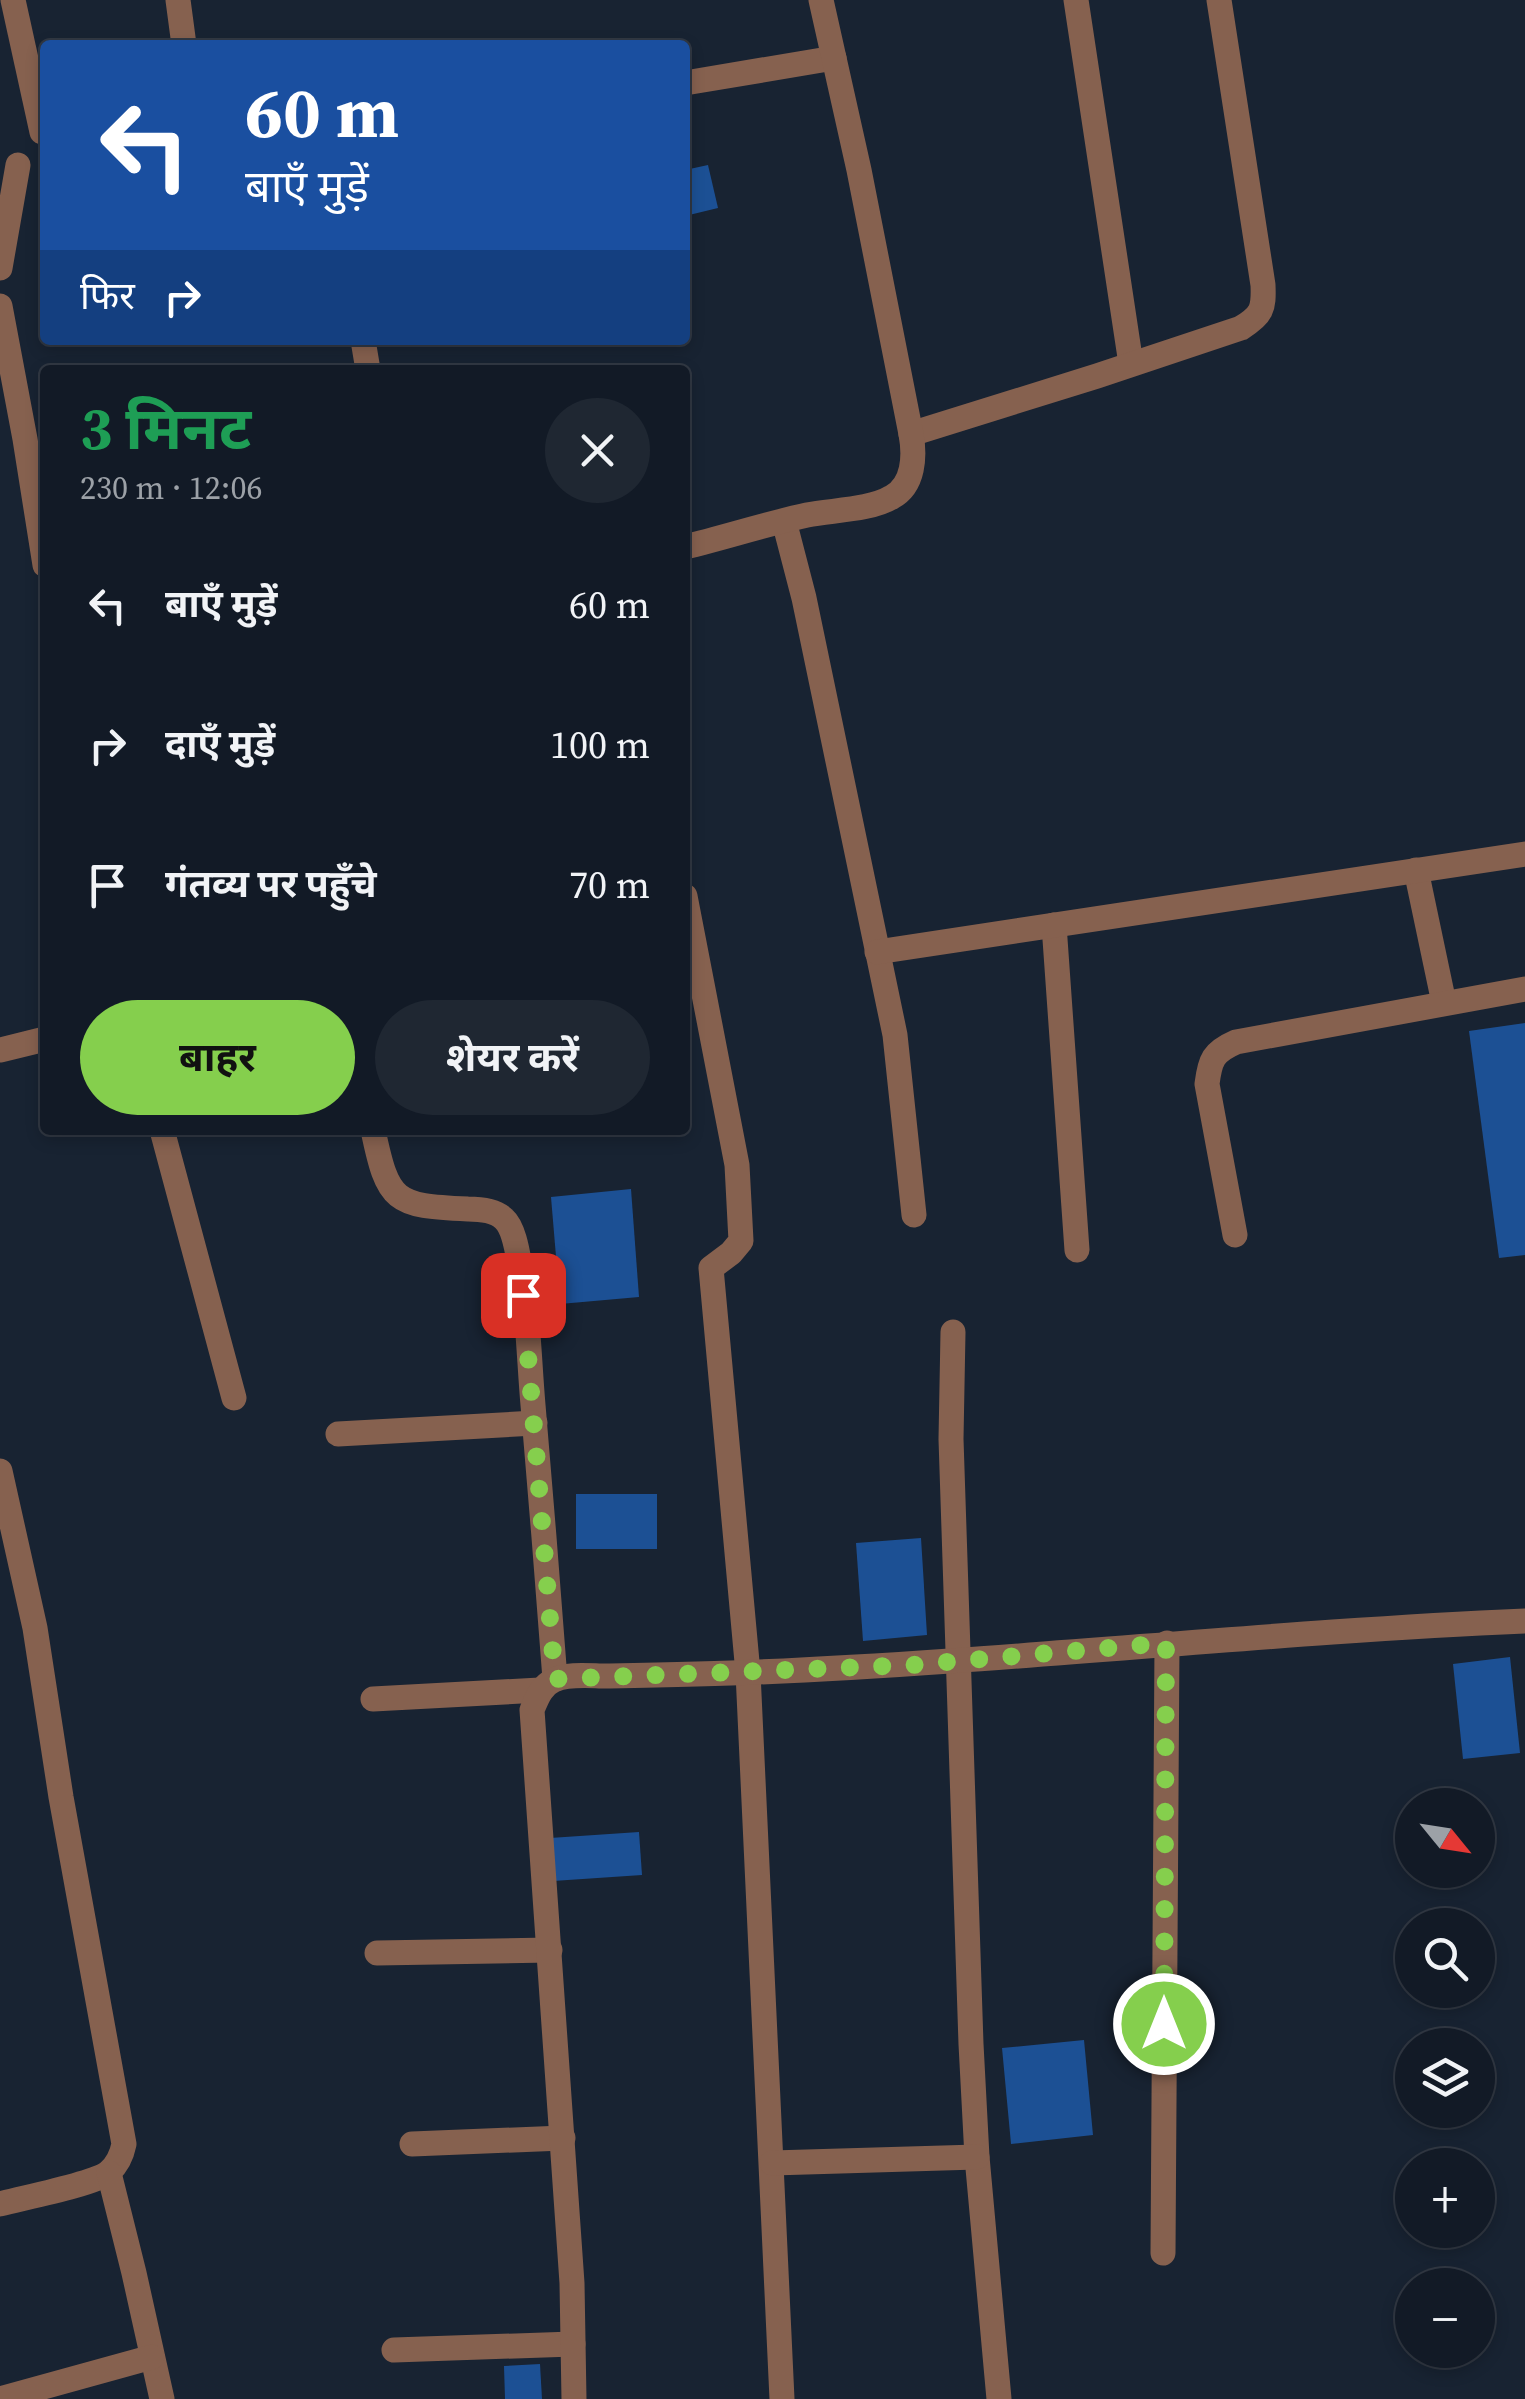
<!DOCTYPE html>
<html lang="hi">
<meta charset="utf-8">
<style>
body{margin:0;font-family:"Source Serif 4","Noto Sans Devanagari",serif;background:#1f2732;color:#f1f3f6;height:100vh;display:flex;flex-direction:column;font-size:38px;white-space:nowrap}
*{box-sizing:border-box;margin:0}
p{font-size:32px;color:#9ca1a7}
.icon{flex:none;width:55px;height:55px;fill:none;stroke:currentColor;stroke-width:2;stroke-linecap:round;stroke-linejoin:round}
.map{position:relative;flex:1;overflow:hidden}
.sheet{position:absolute;left:40px;top:365px;width:650px;height:770px;display:flex;flex-direction:column;background:#121a26;border-radius:10px;box-shadow:0 5px 15px #0003,0 0 0 2px #313843}
.sheet>*{flex:none}
.banner{position:absolute;left:40px;top:40px;width:650px;height:305px;border-radius:10px;box-shadow:0 5px 15px #0003,0 0 0 2px #313843;background:#1a4fa0;color:#fff;overflow:hidden}
.needle{width:65px;rotate:120deg}
.tools{position:absolute;left:1395px;top:1788px;display:grid;gap:20px}
.tools a{display:grid;place-items:center;width:100px;height:100px;border-radius:50%;background:#121a26;box-shadow:0 5px 15px #0003,0 0 0 2px #313843;font-size:50px}
.pin{position:absolute;display:grid;place-items:center;width:85px;height:85px;color:#fff;margin:-42px;border-radius:20px;box-shadow:0 5px 15px #0006}
.me{position:absolute;width:110px;margin:-55px;rotate:0deg;stroke-linejoin:round;filter:drop-shadow(0 0 8px #0008)}
.turn{display:flex;align-items:center;gap:35px;height:210px;padding:0 40px;font-size:45px}
.turn .icon{width:130px;height:130px;stroke-width:2.5}
.turn b{display:block;font-size:70px;line-height:85px}
.then{display:flex;align-items:center;height:95px;padding:0 40px;background:#0003;gap:20px;font-size:38px}
.round{display:grid;place-items:center;flex:none;width:105px;height:105px;border-radius:52px;background:#1f2732}
.overview{display:flex;align-items:center;justify-content:space-between;height:170px;padding:0 40px}
h1{font-size:60px;font-weight:700;line-height:75px;color:#1e9e55}
.primary-button{display:flex;gap:20px;margin-top:auto;padding:20px 40px}
.primary-button a{flex:1;height:115px;border-radius:60px;background:#85cf4d;color:#111;font-size:40px;font-weight:700;line-height:115px;text-align:center}
.primary-button a+a{background:#1f2732;color:#f1f3f6}
ul{padding:0;list-style:none}
li{display:flex;align-items:center;gap:30px;height:140px;padding:0 40px}
li div{flex:1}
li b{display:block;font-size:38px}
li em{font-style:normal}
.map>svg:first-child{display:block}
</style>
<div class="map">
<svg width="1525" height="2399" viewBox="0 0 1525 2399">
<rect width="100%" height="100%" fill="#182332"/>
<!-- building -->
<g fill="#1c5094">
<polygon points="708,165 718,208 685,216 685,170"/>
<polygon points="1525,1023 1525,1255 1499,1258 1469,1031"/>
<polygon points="631,1189 639,1297 560,1304 551,1197"/>
<rect x="576" y="1494" width="81" height="55"/>
<polygon points="921,1538 927,1635 863,1641 856,1543"/>
<polygon points="1510,1657 1520,1753 1463,1759 1453,1664"/>
<polygon points="639,1832 642,1875 553,1881 550,1838"/>
<polygon points="1084,2040 1093,2135 1011,2144 1002,2048"/>
<polygon points="540,2364 542,2399 505,2399 504,2366"/>
</g>
<g fill="none" stroke-linecap="round" stroke-linejoin="round">
<!-- minor -->
<g stroke="#86614f" stroke-width="25">
<polyline points="13,0 42,132"/>
<polyline points="178,0 184,45"/>
<polyline points="1076,0 1131,364"/>
<polyline points="685,83 834,58"/>
<polyline points="0,268 18,165"/>
<polyline points="0,306 25,439 45,565"/>
<polyline points="363,340 368,370"/>
<path d="M911 434 1097 376 1241 328C1262 315 1264 309 1263 285L1219 0"/>
<polyline points="784,521 804,598 895,1035 914,1215"/>
<path d="M685 547C726 537 766 524 807 515 832 510 871 510 892 497 914 485 915 456 911 434L859 170 821 0"/>
<polyline points="1416,870 1444,1003"/>
<polyline points="685,896 737,1165 741,1241 731,1253 711,1268 748,1673 782,2399"/>
<polyline points="1054,925 1077,1250"/>
<polyline points="877,952 1525,854"/>
<polyline points="0,1050 45,1039"/>
<polyline points="162,1130 234,1398"/>
<path d="M373 1130C388 1202 394 1206 468 1209 480 1209 495 1210 504 1219 513 1227 517 1249 519 1261 528 1306 529 1359 533 1405 541 1496 548 1588 555 1679"/>
<path d="M1235 1235 1207 1084C1210 1060 1213 1052 1236 1042L1525 989"/>
<polyline points="953,1332 951,1439 971,2044 977,2157 999,2399"/>
<polyline points="338,1434 535,1423"/>
<path d="M0 1471 35 1628 61 1797 124 2144C122 2154 117 2165 109 2172 95 2184 22 2198 0 2204"/>
<polyline points="373,1699 540,1690"/>
<polyline points="377,1953 550,1950"/>
<polyline points="412,2144 563,2138"/>
<polyline points="772,2163 977,2157"/>
<polyline points="109,2173 134,2273 162,2399"/>
<polyline points="1163,2253 1167,1643"/>
<polyline points="394,2350 573,2344"/>
<polyline points="0,2399 152,2357"/>
<path d="M574 2399 572 2283 532 1710C537 1698 541 1686 554 1680 568 1673 591 1676 607 1676 657 1675 708 1674 759 1672 1014 1661 1269 1632 1525 1621"/>
</g>
</g>
<g fill="none" stroke-linecap="round" stroke-linejoin="round">
<!-- route -->
<polyline stroke="#85cf4d" stroke-width="18" stroke-dasharray="0 32.4" points="523,1295 555,1679 912,1665 1166,1643 1164,2024"/>
</g>
</svg>
<div class="tools">
<a><svg class="needle" viewBox="-14 -14 28 28"><path d="M0-13l5 13h-10z" fill="#e53935"/><path d="M0 13l5-13h-10z" fill="#9ca1a7"/></svg></a>
<a><svg class="icon" aria-label="search" viewBox="0 0 24 24"><circle cx="10" cy="10" r="6"/><path d="M15 15l6 6"/></svg></a>
<a><svg class="icon" aria-label="layers" viewBox="0 0 24 24"><path d="M12 4l9 5-9 5-9-5zM3 14l9 5 9-5"/></svg></a>
<a>+</a>
<a>−</a>
</div>
<div class="pin" style="left:523px;top:1295px;background:#d93025"><svg class="icon" aria-label="arrive" viewBox="0 0 24 24"><path d="M6 21V4h12l-3 4 3 4H6"/></svg></div>
<svg class="me" style="left:1164px;top:2024px" viewBox="-20 -20 40 40"><circle r="17" fill="#85cf4d" stroke="#fff" stroke-width="3"/><path d="M0-11L8 9 0 5-8 9z" fill="#fff"/></svg>
<div class="banner">
<div class="turn"><svg class="icon" aria-label="left" viewBox="0 0 24 24"><path d="M17 20v-9H6M10 6l-5 5 5 5"/></svg><div><b>60 m</b>बाएँ मुड़ें</div></div>
<div class="then">फिर<svg class="icon" aria-label="right" viewBox="0 0 24 24"><path d="M7 20v-9h11M14 6l5 5-5 5"/></svg></div>
</div>
<section class="sheet">
<div class="overview"><div><h1>3 मिनट</h1><p>230 m · 12:06</p></div><a class="round"><svg class="icon" aria-label="close" viewBox="0 0 24 24"><path d="M6 6l12 12M18 6L6 18"/></svg></a></div>
<ul>
<li><svg class="icon" aria-label="left" viewBox="0 0 24 24"><path d="M17 20v-9H6M10 6l-5 5 5 5"/></svg><div><b>बाएँ मुड़ें</b></div><em>60 m</em></li>
<li><svg class="icon" aria-label="right" viewBox="0 0 24 24"><path d="M7 20v-9h11M14 6l5 5-5 5"/></svg><div><b>दाएँ मुड़ें</b></div><em>100 m</em></li>
<li><svg class="icon" aria-label="arrive" viewBox="0 0 24 24"><path d="M6 21V4h12l-3 4 3 4H6"/></svg><div><b>गंतव्य पर पहुँचे</b></div><em>70 m</em></li>
</ul>
<div class="primary-button"><a>बाहर</a><a>शेयर करें</a></div>
</section>
</div>
